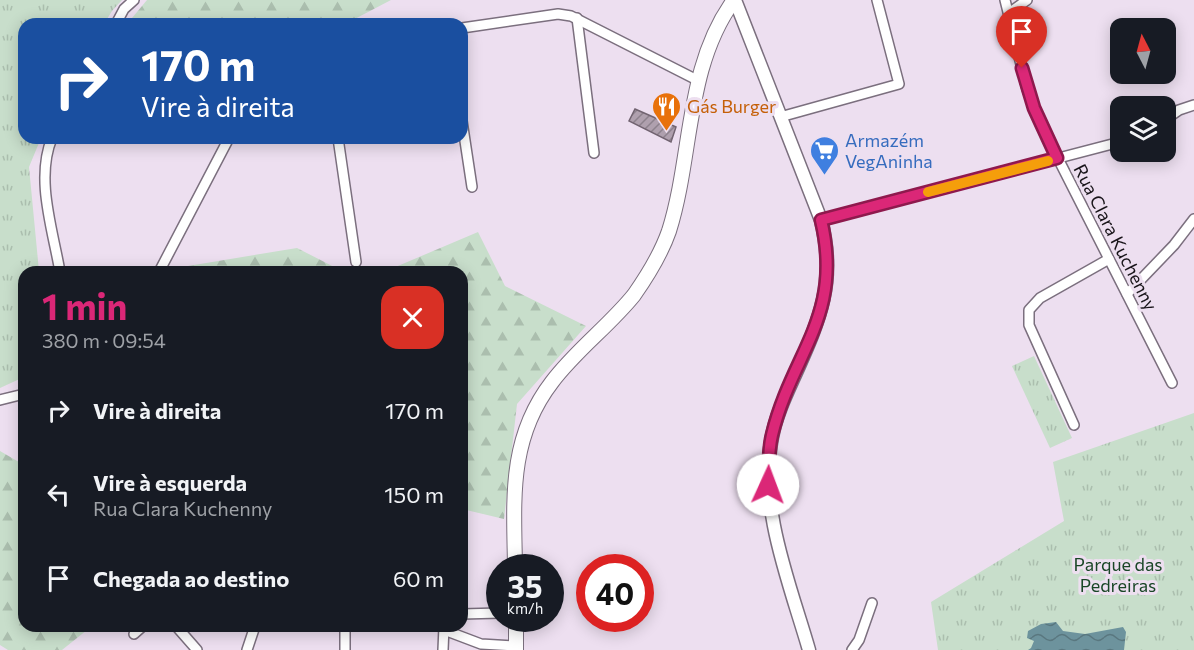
<!DOCTYPE html>
<html lang="pt">
<meta charset="utf-8">
<style>
body{margin:0;font-family:Commissioner,sans-serif;background:#242831;color:#f1f3f6;height:100vh;display:flex;flex-direction:column;font-size:22px;white-space:nowrap}
*{box-sizing:border-box;margin:0}
p{font-size:20px;color:#9ea1a6}
.icon{flex:none;width:33px;height:33px;fill:none;stroke:currentColor;stroke-width:2;stroke-linecap:round;stroke-linejoin:round}
.map{position:relative;flex:1;overflow:hidden}
.side{position:absolute;left:18px;top:266px;width:450px;height:366px;display:flex;flex-direction:column;background:#171b24;border-radius:18px;box-shadow:0 3px 15px #0003}
.side>*{flex:none}
.banner{position:absolute;left:18px;top:18px;width:450px;height:126px;border-radius:18px;box-shadow:0 3px 15px #0003;background:#1a4fa0;color:#fff;overflow:hidden}
.needle{width:39px;rotate:354deg}
.controls{position:absolute;left:1110px;top:18px;display:grid;gap:12px}
.controls a{display:grid;place-items:center;width:66px;height:66px;border-radius:12px;background:#171b24;box-shadow:0 3px 15px #0003;font-size:30px}
.speed{position:absolute;left:486px;top:554px;display:flex;gap:12px;font-size:30px;font-weight:700;text-align:center}
.speed>*{display:grid;place-content:center;width:78px;height:78px;border-radius:50%;background:#171b24;box-shadow:0 3px 15px #0003;line-height:1}
.speed small{font-size:15px;font-weight:400}
.speed .limit{border:9px solid #d22;background:#fff;color:#111}
.pin{position:absolute;display:grid;place-items:center;width:51px;height:51px;color:#fff;margin:-62px -26px;border-radius:50% 50% 50% 0;rotate:-45deg;box-shadow:0 0 6px #0007}
.pin .icon{rotate:45deg}
.me{position:absolute;width:66px;margin:-33px;rotate:2deg;stroke-linejoin:round;filter:drop-shadow(0 0 4px #0008)}
.turn{display:flex;align-items:center;gap:21px;height:126px;padding:0 24px;font-size:27px}
.turn .icon{width:78px;height:78px;stroke-width:2.5}
.turn b{display:block;font-size:42px;line-height:51px}
.round{display:grid;place-items:center;flex:none;width:63px;height:63px;border-radius:18px;background:#242831}
.summary{display:flex;align-items:center;justify-content:space-between;height:102px;padding:0 24px}
h1{font-size:36px;font-weight:700;line-height:45px;color:#db2777}
ul{padding:0;list-style:none}
li{display:flex;align-items:center;gap:18px;height:84px;padding:0 24px}
li div{flex:1}
li b{display:block;font-size:22px}
li em{font-style:normal}
.map>svg:first-child{display:block}
</style>
<div class="map">
<svg width="1194" height="650" viewBox="0 0 1194 650">
<defs>
<pattern id="grass-tufts" width="24" height="20" patternUnits="userSpaceOnUse" patternTransform="scale(1.5)"><rect width="24" height="20" fill="#c8decb"/><path d="M3 7l-1-3M5 7V3M7 7l1-3M15 17l-1-3M17 17v-4M19 17l1-3" fill="none" stroke="#abbeae"/></pattern>
<pattern id="forest-firs" width="22" height="20" patternUnits="userSpaceOnUse" patternTransform="scale(1.5)"><rect width="22" height="20" fill="#c8decb"/><path d="M5 1l3.5 6h-7zM16 11l3.5 6h-7z" fill="#abbeae"/></pattern>
<pattern id="water-waves" width="16" height="10" patternUnits="userSpaceOnUse" patternTransform="scale(1.5)"><rect width="16" height="10" fill="#6d939d"/><path d="M0 5q4-4 8 0t8 0" fill="none" stroke="#59777f"/></pattern>
<pattern id="building-hatch" width="6" height="6" patternUnits="userSpaceOnUse" patternTransform="scale(1.5)"><rect width="6" height="6" fill="#afa0ae"/><path d="M-1 1l2-2M0 6l6-6M5 7l2-2" fill="none" stroke="#8d818d"/></pattern>
</defs>
<rect width="100%" height="100%" fill="#eddff0"/>
<!-- grass -->
<g fill="url(#grass-tufts)">
<polygon points="0,0 122,0 112,11 104,24 24,24 24,138 41,138 29,167 39,271 24,272 24,377 0,388"/>
<polygon points="1034,356 1072,438 1050,448 1012,366"/>
<polygon points="1194,413 1194,650 938,650 931,602 1064,521 1053,462"/>
</g>
<!-- forest -->
<g fill="url(#forest-firs)">
<polygon points="147,0 391,0 349,22 342,24 127,24"/>
<polygon points="478,232 505,286 586,326 517,404 504,519 462,509 462,272 386,271"/>
<polygon points="297,248 342,271 181,271 188,266"/>
<polygon points="0,451 24,465 24,626 92,626 62,650 8,650 0,645"/>
</g>
<!-- water -->
<polygon fill="url(#water-waves)" points="1056,622 1063,631 1085,634 1123,627 1126,632 1124,650 1028,650 1031,648 1034,641 1027,638 1028,631 1041,624"/>
<!-- building -->
<polygon fill="url(#building-hatch)" stroke="#726471" stroke-width="1.5" points="635,109 676,127 671,142 629,121"/>
<g fill="none" stroke-linecap="round" stroke-linejoin="round">
<defs>
<g id="minor">
<polyline points="1005,0 1027,89 1041,125 1172,383"/>
<polyline points="1009,13 1027,0"/>
<polyline points="577,18 594,153"/>
<polyline points="116,24 124,9 134,0"/>
<polyline points="462,28 558,14 571,16 699,81"/>
<polyline points="780,117 899,84 877,0"/>
<polyline points="1166,119 1179,110 1194,105"/>
<polyline points="462,121 472,187"/>
<path d="M52 138C35 179 53 230 60 272"/>
<polyline points="338,138 356,262"/>
<polyline points="821,220 1120,142"/>
<polyline points="159,272 229,138"/>
<polyline points="1127,294 1174,245 1194,219"/>
<polyline points="0,400 24,394"/>
<polyline points="1074,425 1029,325 1029,310 1040,298 1109,259"/>
<polyline points="462,614 500,613"/>
<polyline points="176,626 197,650"/>
<polyline points="444,630 481,644 516,646"/>
<polyline points="134,634 143,626"/>
<polyline points="247,650 255,626"/>
<polyline points="345,650 345,626"/>
<polyline points="443,650 444,626"/>
<polyline points="852,650 859,640 872,603"/>
</g>
<path id="tertiary" d="M735 0 821 220C837 283 819 321 794 377 785 397 776 416 772 437 758 507 790 584 809 650"/>
<g id="secondary">
<path d="M515 567C514 500 508 439 552 382 576 350 609 326 634 295 648 275 661 254 669 231 693 155 685 67 734 0"/>
<polyline points="516,650 516,618"/>
</g>
</defs>
<!-- minor casing -->
<use href="#minor" stroke="#7b6f7e" stroke-width="12"/>
<!-- tertiary casing -->
<use href="#tertiary" stroke="#7b6f7e" stroke-width="15"/>
<!-- secondary casing -->
<use href="#secondary" stroke="#7b6f7e" stroke-width="16"/>
<!-- minor -->
<use href="#minor" stroke="#fff" stroke-width="9"/>
<!-- tertiary -->
<use href="#tertiary" stroke="#fff" stroke-width="12"/>
<!-- secondary -->
<use href="#secondary" stroke="#fff" stroke-width="14"/>
</g>
<g fill="none" stroke-linecap="round" stroke-linejoin="round">
<defs>
<path id="route" d="M768 485C769 469 768 451 772 435 792 352 844 316 821 220L1057 158 1034 108 1022 68"/>
</defs>
<!-- route casing -->
<use href="#route" stroke="#8e194d" stroke-width="15"/>
<!-- route -->
<use href="#route" stroke="#db2777" stroke-width="10"/>
<!-- slow -->
<polyline stroke="#f59e0b" stroke-width="10" points="928,192 1048,161"/>
</g>
<!-- icons -->
<defs>
<symbol id="restaurant-pin" viewBox="-11 -11 22 30"><path d="M0 17L-7.5 6A9.5 9.5 0 1 1 7.5 6Z" fill="#e8710a" stroke="#eddff0"/><path d="M-5-6h1v4h1v-4h1v4h1v-4h1v5L-1.5 .5V6h-2V.5L-5-1ZM5-6V6H3V1.5H1.5Q1.5-4 5-6Z" fill="#fff"/></symbol>
<symbol id="supermarket-pin" viewBox="-11 -11 22 30"><path d="M0 17L-7.5 6A9.5 9.5 0 1 1 7.5 6Z" fill="#3f7fe0" stroke="#eddff0"/><path d="M-6-5.5h2.5l.6 2H6L4.5 2H-2.5L-4.4-4H-6ZM-1.5 3.2a1.3 1.3 0 1 0 .1 0ZM3 3.2a1.3 1.3 0 1 0 .1 0Z" fill="#fff"/></symbol>
</defs>
<g fill-rule="evenodd">
<use href="#restaurant-pin" x="650" y="90" width="33" height="45"/>
<use href="#supermarket-pin" x="808" y="134" width="33" height="45"/>
</g>
<g text-anchor="middle" dominant-baseline="central" stroke-width="6" stroke-linejoin="round" paint-order="stroke">
<!-- food labels -->
<g font-size="18" fill="#c56008" stroke="#eddff0" text-anchor="start">
<text x="687" y="106">Gás Burger</text>
</g>
<!-- shop labels -->
<g font-size="18" fill="#366cbe" stroke="#eddff0" text-anchor="start">
<text x="845" y="140">Armazém<tspan x="845" dy="21">VegAninha</tspan></text>
</g>
<!-- street labels -->
<g font-size="18" fill="#181419" stroke="#eddff0">
<text transform="translate(1116 237) rotate(63)">Rua Clara Kuchenny</text>
</g>
<!-- park labels -->
<g font-size="18" fill="#194626" stroke="#eddff0">
<text x="1118" y="564">Parque das<tspan x="1118" dy="21">Pedreiras</tspan></text>
</g>
</g>
</svg>
<div class="controls">
<a><svg class="needle" viewBox="-14 -14 28 28"><path d="M0-13l5 13h-10z" fill="#e53935"/><path d="M0 13l5-13h-10z" fill="#9ea1a6"/></svg></a>
<a><svg class="icon" aria-label="layers" viewBox="0 0 24 24"><path d="M12 4l9 5-9 5-9-5zM3 14l9 5 9-5"/></svg></a>
</div>
<div class="speed"><div>35<small>km/h</small></div><div class="limit">40</div></div>
<div class="pin" style="left:1022px;top:68px;background:#d93025"><svg class="icon" aria-label="arrive" viewBox="0 0 24 24"><path d="M6 21V4h12l-3 4 3 4H6"/></svg></div>
<svg class="me" style="left:768px;top:485px" viewBox="-20 -20 40 40"><circle r="19" fill="#fff"/><path d="M0-13L10 11 0 6-10 11z" fill="#db2777"/></svg>
<div class="banner">
<div class="turn"><svg class="icon" aria-label="right" viewBox="0 0 24 24"><path d="M7 20v-9h11M14 6l5 5-5 5"/></svg><div><b>170 m</b>Vire à direita</div></div>
</div>
<section class="side">
<div class="summary"><div><h1>1 min</h1><p>380 m · 09:54</p></div><a class="round" style="background:#d93025;color:#fff"><svg class="icon" aria-label="close" viewBox="0 0 24 24"><path d="M6 6l12 12M18 6L6 18"/></svg></a></div>
<ul>
<li><svg class="icon" aria-label="right" viewBox="0 0 24 24"><path d="M7 20v-9h11M14 6l5 5-5 5"/></svg><div><b>Vire à direita</b></div><em>170 m</em></li>
<li><svg class="icon" aria-label="left" viewBox="0 0 24 24"><path d="M17 20v-9H6M10 6l-5 5 5 5"/></svg><div><b>Vire à esquerda</b><p>Rua Clara Kuchenny</p></div><em>150 m</em></li>
<li><svg class="icon" aria-label="arrive" viewBox="0 0 24 24"><path d="M6 21V4h12l-3 4 3 4H6"/></svg><div><b>Chegada ao destino</b></div><em>60 m</em></li>
</ul>
</section>
</div>
